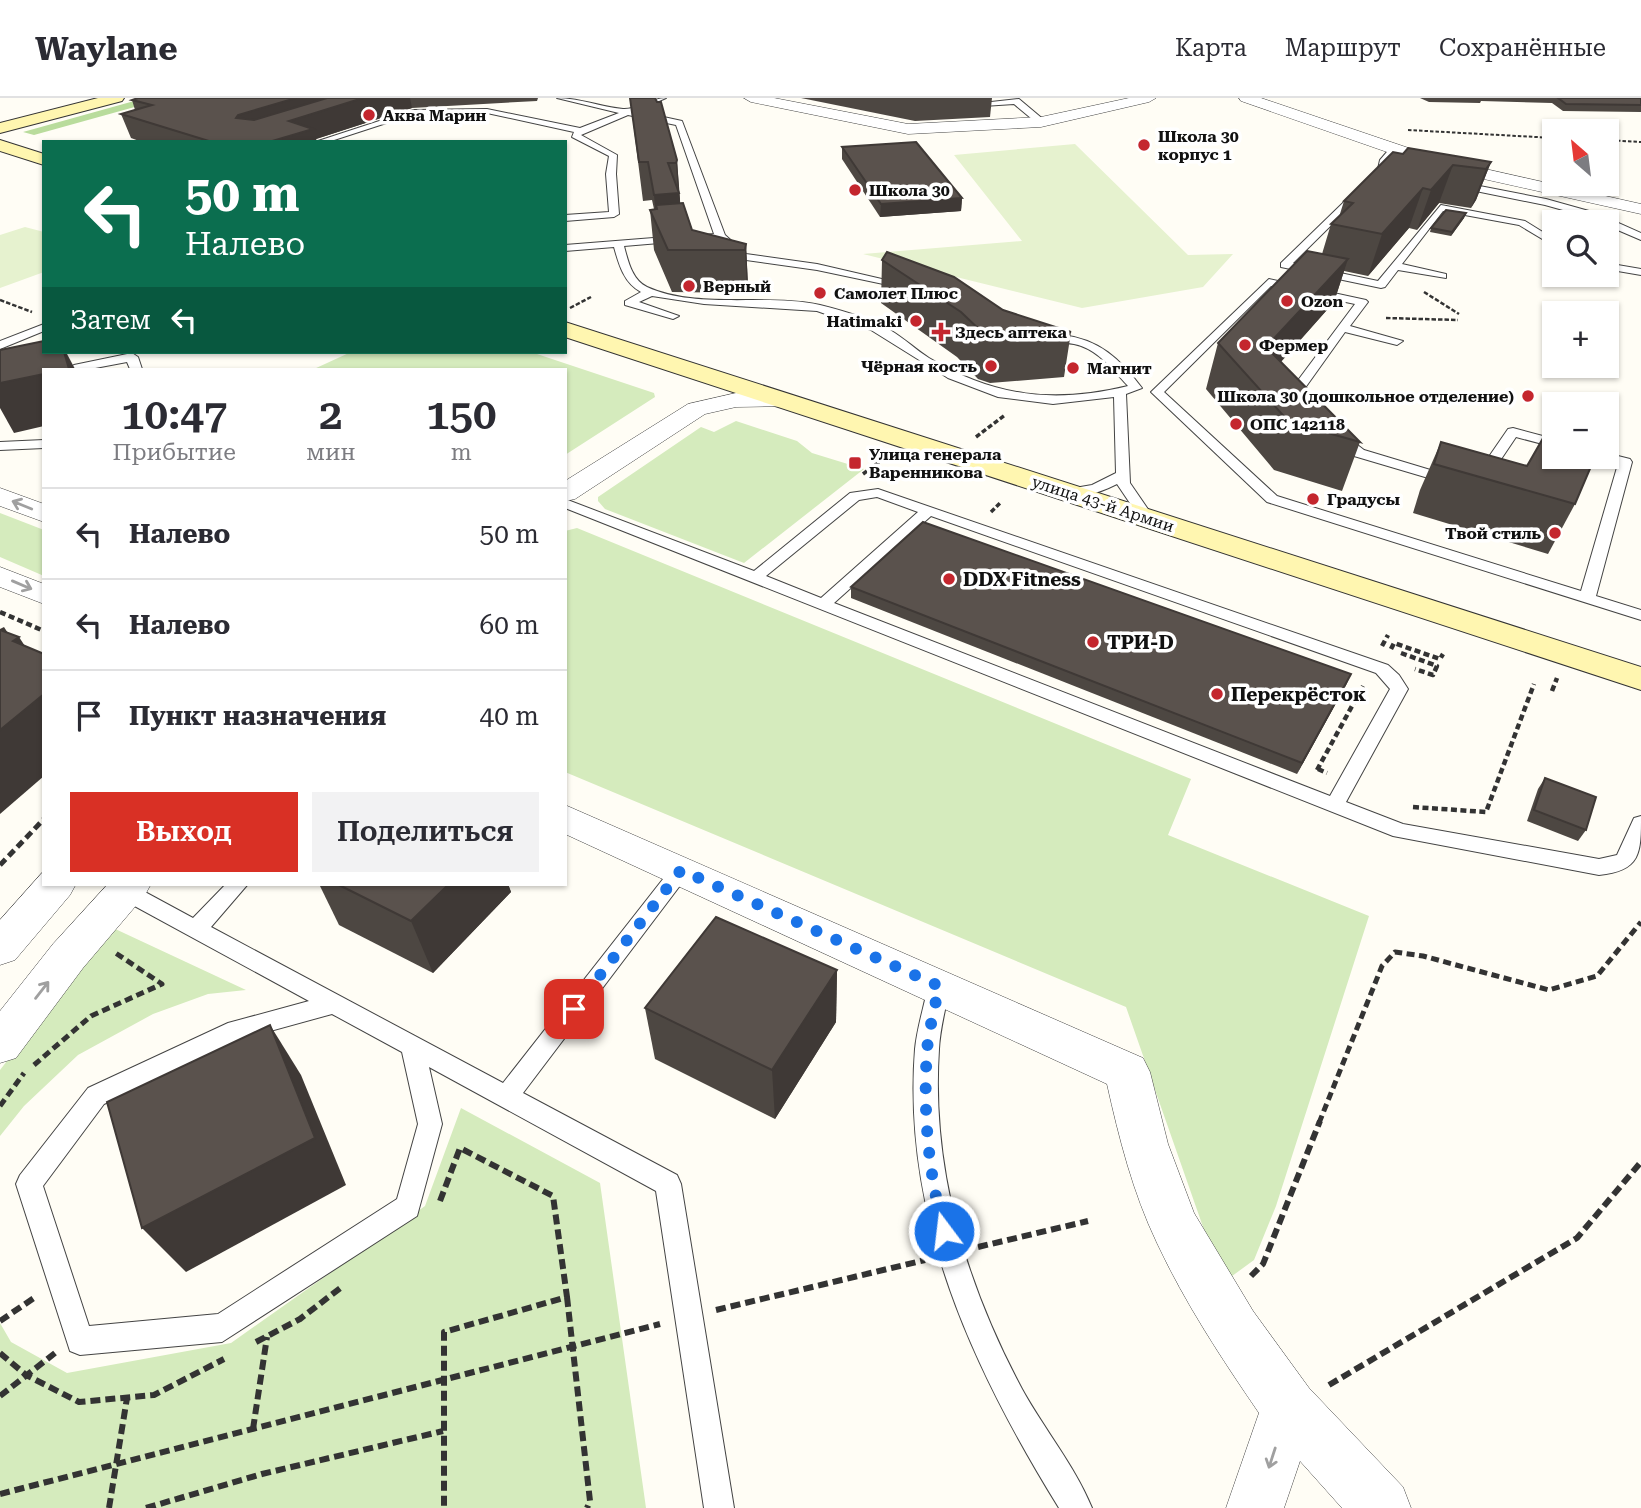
<!DOCTYPE html>
<html lang="ru">
<meta charset="utf-8">
<style>
body{margin:0;font-family:"Roboto Serif",serif;background:#f2f2f3;color:#2b2b33;height:100vh;display:flex;flex-direction:column;font-size:26px;white-space:nowrap}
*{box-sizing:border-box;margin:0}
p{font-size:23px;color:#7c7c81}
.icon{flex:none;width:38px;height:38px;fill:none;stroke:currentColor;stroke-width:2;stroke-linecap:round;stroke-linejoin:round}
.map{position:relative;flex:1;overflow:hidden}
.drawer{position:absolute;left:42px;top:270px;width:525px;height:518px;display:flex;flex-direction:column;background:#fff;border-radius:0px;box-shadow:0 2px 5px #0004}
.drawer>*{flex:none}
.top-card{position:absolute;left:42px;top:42px;width:525px;height:214px;border-radius:0px;box-shadow:0 2px 5px #0004;background:#0b6e4f;color:#fff;overflow:hidden}
.needle{width:46px;rotate:332deg}
.tools{position:absolute;left:1542px;top:21px;display:grid;gap:14px}
.tools a{display:grid;place-items:center;width:77px;height:77px;border-radius:0px;background:#fff;box-shadow:0 2px 5px #0004;font-size:35px}
.pin{position:absolute;display:grid;place-items:center;width:60px;height:60px;color:#fff;margin:-30px;border-radius:14px;box-shadow:0 4px 10px #0006}
.me{position:absolute;width:77px;margin:-38px;rotate:345deg;stroke-linejoin:round;filter:drop-shadow(0 0 5px #0008)}
.turn{display:flex;align-items:center;gap:24px;height:147px;padding:0 28px;font-size:32px}
.turn .icon{width:91px;height:91px;stroke-width:2.5}
.turn b{display:block;font-size:49px;line-height:60px}
.then{display:flex;align-items:center;height:66px;padding:0 28px;background:#0003;gap:14px;font-size:26px}
.eta{display:flex;justify-content:space-evenly;align-items:center;height:119px;text-align:center}
.eta b{font-size:42px;font-weight:600;line-height:49px}
.primary-button{display:flex;gap:14px;margin-top:auto;padding:14px 28px}
.primary-button a{flex:1;height:80px;border-radius:0px;background:#d93025;color:#fff;font-size:28px;font-weight:600;line-height:80px;text-align:center}
.primary-button a+a{background:#f2f2f3;color:#2b2b33}
ul{padding:0;list-style:none}
li{display:flex;align-items:center;gap:21px;height:91px;padding:0 28px;border-top:2px solid #e1e1e2}
li div{flex:1}
li b{display:block;font-size:26px}
li em{font-style:normal}
header{display:flex;align-items:center;gap:42px;box-sizing:border-box;height:98px;padding:0 35px;background:#fff;border-bottom:2px solid #e1e1e2}
header strong{font-size:33px}
nav{display:flex;gap:38px;margin-inline-start:auto;font-size:24px}
.map>svg:first-child{display:block}
</style>
<header>
<strong>Waylane</strong>
<nav><a>Карта</a><a>Маршрут</a><a>Сохранённые</a></nav>
</header>
<div class="map">
<svg width="1641" height="1410" viewBox="0 0 1641 1410">
<rect width="100%" height="100%" fill="#fffdf5"/>
<!-- green -->
<g fill="#d5ebbd">
<polygon points="351,254 531,254 654,295 655,299 565,357 565,271 314,271"/>
<polygon points="736,323 797,343 812,355 864,371 744,465 605,411 598,403 598,399 701,329 714,334"/>
<polygon points="0,415 44,432 44,478 0,459"/>
<polygon points="577,430 1191,681 1168,737 1369,818 1276,1108 1254,1162 1228,1181 1216,1166 1126,909 565,674 565,433"/>
<polygon points="111,829 246,892 208,896 153,916 78,957 24,1008 0,1038 0,972"/>
<polygon points="461,1010 600,1085 646,1410 0,1410 0,1225 11,1244 67,1275 231,1245 425,1108"/>
</g>
<!-- forest -->
<polygon fill="#b9dc9c" points="145,0 167,0 34,37 23,34"/>
<!-- pitch -->
<g fill="#e6f2cf">
<polygon points="1075,46 1188,157 1233,156 1203,189 1082,210 863,156 1022,143 954,57"/>
<polygon points="25,129 44,134 44,174 0,190 0,137"/>
</g>
<g fill="none" stroke-linecap="round" stroke-linejoin="round">
<defs>
<g id="service">
<path d="M557 0C580 0 601 9 623 11 637 12 651 0 666 0L636 13 682 23 725 137 746 156 817 166 912 188 907 191 817 172 739 161 718 141H705V137L714 136 676 27 628 17 581 37 617 57 616 76 619 116 614 119 565 123V117L609 114 606 76 609 58 572 39 574 34 487 15 414 16 328 44H315L413 12 487 11 580 30 619 15Z"/>
<polygon points="1019,1 1044,22 1044,26 1038,26 1014,6 968,9 964,7"/>
<polygon points="1392,48 1396,51 1388,62 1385,74 1293,165 1378,183 1441,107 1525,123 1554,141 1554,148 1519,127 1443,113 1402,166 1446,176 1446,180 1398,172 1385,189 1381,190 1281,169 1281,165 1378,71 1380,62"/>
<polygon points="1454,83 1546,101 1596,115 1641,135 1641,142 1606,127 1606,124 1545,107 1451,88 1449,86"/>
<path d="M679 138 684 141 683 143 624 148C628 163 632 182 647 189 697 212 766 195 820 207 844 213 869 220 890 232 904 240 916 252 929 260 995 299 1054 306 1128 288 1112 271 1098 251 1074 246 1063 244 1050 245 1041 239 1047 234 1054 236 1062 237 1099 241 1120 261 1142 290L1126 296 1130 385 1154 420 1152 423H1142L1117 386C1103 393 1074 405 1061 395L1063 392 1092 387 1116 375 1114 299 1053 306 998 299 948 280 871 232 817 213 704 206 652 198 639 204 679 218 673 221 625 207V203L641 194C624 185 619 167 614 149L565 153V147Z"/>
<polygon points="1606,165 1641,171 1641,177 1606,171"/>
<polygon points="1269,181 1366,202 1368,204 1350,228 1403,243 1397,247 1345,234 1300,297 1306,304 1305,307 1295,307 1287,297 1355,206 1271,188 1164,294 1277,398 1581,493 1618,366 1599,359 1606,359 1606,355 1630,361 1632,364 1596,498 1641,512 1641,522 1267,404 1151,294"/>
<polygon points="44,226 44,233 0,251 0,243"/>
<polygon points="132,255 138,259 142,271 130,271 127,264 90,271 68,271 74,267"/>
<polygon points="1513,330 1554,341 1554,349 1516,339 1487,382 1477,382 1477,376 1508,331"/>
<polygon points="1339,333 1364,352 1457,380 1459,383 1452,387 1354,358 1332,337"/>
<polygon points="44,342 44,350 0,352 0,344"/>
<path d="M878 391 1388 567 1399 577 1408 591 1346 704 1403 726 1599 761 1617 757 1634 720 1641 718C1641 755 1641 773 1599 777L1393 738 565 410V401L754 473 850 395ZM877 399 918 414 821 500 766 478 859 402ZM931 418 1376 575 1390 591 1330 698 834 505Z"/>
<path d="M681 764 688 767 691 772 688 777 523 995 677 1077 681 1086 734 1410H704L656 1093 429 969 442 1026 417 1118 222 1244 80 1257 70 1253 16 1086 20 1077 88 990 228 925 309 903 118 799 115 793 118 787H132L193 820 226 786H248L211 829 503 985 674 767ZM332 916 402 954 418 1026 397 1101 218 1216 89 1228 43 1088 104 1006 241 941Z"/>
<path d="M939 879 947 881 950 888C946 909 940 930 939 951 931 1071 966 1186 1022 1291 1044 1331 1075 1368 1092 1410H1059C973 1271 902 1119 915 951 917 930 924 909 928 888L931 881Z"/>
</g>
<g id="minor">
<polygon points="744,0 774,0 908,26 1041,19 1129,0 1156,0 1149,4 1041,29 908,36 751,4"/>
<polygon points="1239,0 1261,0 1441,61 1641,106 1641,116 1430,69 1241,3"/>
<polygon points="736,295 795,298 798,303 795,308 736,309 705,316 575,401 565,403 565,383 688,306"/>
<polygon points="0,390 44,406 44,424 0,408"/>
<polygon points="0,469 44,486 44,506 0,489"/>
<path d="M565 707 1143 960 1150 974 1168 1046 1194 1115 1253 1213 1309 1290 1403 1389 1411 1410H1342L1300 1363 1284 1410H1226L1259 1315C1222 1261 1185 1205 1157 1145 1133 1095 1119 1040 1107 986L565 736Z"/>
<polygon points="42,775 44,786 76,786 70,797 15,862 0,867 0,822"/>
<polygon points="108,786 151,786 145,797 83,870 16,960 0,965 0,913 53,846"/>
</g>
<g id="secondary">
<polygon points="98,0 124,0 122,3 0,35 0,25"/>
<polygon points="0,42 44,56 44,67 0,53"/>
<polygon points="565,224 1641,569 1641,592 565,239"/>
</g>
</defs>
<!-- service casing -->
<use href="#service" stroke="#444" stroke-width="2"/>
<!-- minor casing -->
<use href="#minor" stroke="#444" stroke-width="1"/>
<!-- secondary casing -->
<use href="#secondary" stroke="#333" stroke-width="2"/>
<!-- path-far5 -->
<g stroke="#333" stroke-width="2" stroke-dasharray="3.5 2" stroke-linecap="butt">
<polyline points="1408,32 1554,40"/>
<polyline points="1606,42 1641,44"/>
</g>
<!-- path-far4 -->
<g stroke="#333" stroke-width="2.5" stroke-dasharray="4.5 2" stroke-linecap="butt">
<polyline points="1424,194 1459,216"/>
<polyline points="0,202 32,214"/>
<polyline points="570,210 591,199"/>
<polyline points="1386,220 1458,222"/>
</g>
<!-- path-far3 -->
<g stroke="#333" stroke-width="3.5" stroke-dasharray="5 2.5" stroke-linecap="butt">
<polyline points="976,339 1005,317"/>
<polyline points="863,376 879,364"/>
<polyline points="991,414 1000,405"/>
</g>
<!-- path-far2 -->
<g stroke="#333" stroke-width="4.5" stroke-dasharray="6 3.5" stroke-linecap="butt">
<polyline points="0,514 44,533"/>
<polyline points="1382,548 1388,537"/>
<polyline points="1391,551 1394,545 1440,561 1443,556"/>
<polyline points="1401,555 1437,568 1433,577 1415,571"/>
<polyline points="1552,593 1557,580"/>
<polyline points="1318,671 1327,675"/>
<polyline points="1317,672 1363,588"/>
<polyline points="1413,709 1486,714 1534,586"/>
</g>
<!-- path-far1 -->
<g stroke="#333" stroke-width="5" stroke-dasharray="8 4.5" stroke-linecap="butt">
<polyline points="0,767 44,721"/>
<polyline points="34,967 91,918 162,886 114,854"/>
<polyline points="0,1008 24,975"/>
<polyline points="1319,1025 1382,868 1395,854 1423,858 1549,892 1597,878 1641,824"/>
</g>
<!-- path -->
<g stroke="#333" stroke-width="6" stroke-dasharray="10 5" stroke-linecap="butt">
<polyline points="440,1103 460,1050 553,1098 567,1199 444,1234 444,1410"/>
<polyline points="978,1149 1088,1123"/>
<polyline points="1251,1178 1263,1166 1320,1023"/>
<polyline points="567,1199 590,1403 587,1410"/>
<polyline points="716,1212 925,1162"/>
<polyline points="0,1223 37,1198"/>
<polyline points="256,1244 300,1221 343,1188"/>
<polyline points="0,1255 26,1277 79,1304 154,1297 224,1261"/>
<polyline points="1329,1287 1577,1140 1641,1064"/>
<polyline points="0,1298 55,1255"/>
<polyline points="253,1331 267,1239"/>
<polyline points="0,1396 660,1226"/>
<polyline points="109,1410 127,1300"/>
<polyline points="146,1410 262,1376 443,1333"/>
</g>
<!-- service -->
<use href="#service" fill="#fff" fill-rule="evenodd"/>
<!-- minor -->
<use href="#minor" fill="#fff" fill-rule="evenodd"/>
<!-- secondary -->
<use href="#secondary" fill="#fff6b0" fill-rule="evenodd"/>
</g>
<!-- wall -->
<g fill="#4d4742">
<polygon points="138,0 538,0 537,3 412,10 316,41 317,44 142,44 131,40 121,16 135,12 132,2"/>
<polygon points="630,0 677,62 680,106 692,132 746,146 748,188 747,195 672,194 654,152 650,112 654,111 652,102 643,103"/>
<polygon points="801,0 992,0 990,19 915,23"/>
<polygon points="1420,0 1641,0 1641,14 1563,13 1552,5 1481,3 1480,5 1429,4"/>
<polygon points="842,49 962,100 961,113 880,119 842,61"/>
<polygon points="1403,56 1491,64 1476,102 1471,110 1439,105 1417,132 1409,130 1368,178 1344,173 1334,204 1281,264 1360,344 1342,393 1274,372 1206,291 1218,245 1322,156 1331,126 1339,119 1344,103"/>
<polygon points="1466,115 1464,120 1451,138 1430,134 1431,130"/>
<polygon points="882,162 1003,212 1071,234 1064,279 990,285 978,281 957,259 881,205"/>
<polygon points="1441,344 1527,368 1575,406 1548,456 1413,415 1420,392"/>
<polygon points="851,489 1351,576 1346,587 1297,676 851,500"/>
<polygon points="1545,680 1586,732 1578,743 1527,723 1538,691"/>
<polygon points="319,786 508,786 511,794 433,875 339,827"/>
<polygon points="837,872 836,924 775,1021 655,961 645,910"/>
</g>
<!-- shaded-wall -->
<g fill="#3f3936">
<polygon points="296,0 410,0 412,10 316,41 317,44 269,44 236,20 238,17"/>
<polygon points="677,62 680,101 680,102 682,135 657,128 654,97 678,95 676,65"/>
<polygon points="1491,64 1476,102 1471,110 1486,71"/>
<polygon points="1453,67 1439,105 1417,132 1431,92"/>
<polygon points="1423,90 1409,130 1368,178 1382,136"/>
<polygon points="962,100 961,113 880,119 881,106"/>
<polygon points="1466,115 1464,120 1451,138 1452,134"/>
<polygon points="746,146 748,188 747,195 745,152"/>
<polygon points="1348,161 1334,204 1258,289 1266,249"/>
<polygon points="64,254 66,254 75,271 66,271"/>
<polygon points="44,276 44,328 14,335 0,310 0,285"/>
<polygon points="4,529 13,543 19,539 44,577 0,533 0,531"/>
<polygon points="1351,576 1346,587 1297,676 1302,665"/>
<polygon points="44,596 44,678 0,716 0,632"/>
<polygon points="449,786 508,786 511,794 433,875 411,823"/>
<polygon points="837,872 836,924 775,1021 772,972"/>
<polygon points="270,927 301,977 346,1087 186,1174 142,1130"/>
</g>
<!-- building -->
<g fill="#5a524d" stroke="#3f3936" stroke-width="2">
<polygon points="138,0 296,0 238,17 236,20 254,22 327,0 363,0 289,23 313,31 269,44 212,44 121,16 152,7 132,2"/>
<polygon points="630,0 655,0 657,4 661,4 677,62 676,65 668,65 679,95 654,97 648,64 639,64"/>
<polygon points="1558,0 1641,0 1641,7 1566,6"/>
<polygon points="916,44 962,100 881,106 842,49"/>
<polygon points="1408,50 1491,64 1486,71 1453,67 1431,92 1423,90 1382,136 1331,126 1353,105 1344,103 1393,54 1403,56"/>
<polygon points="683,105 692,132 746,146 745,152 668,152 650,112 657,111 656,107"/>
<polygon points="1446,112 1466,115 1452,134 1431,130"/>
<polygon points="1307,153 1348,161 1266,249 1360,344 1289,324 1218,245"/>
<polygon points="887,154 954,179 1003,212 1071,234 995,239 983,235 961,214 882,162"/>
<polygon points="44,243 44,254 64,254 69,271 44,271 44,276 0,285 0,252"/>
<polygon points="1606,319 1612,320 1606,333"/>
<polygon points="1554,321 1554,359 1595,359 1575,406 1434,366 1441,344 1527,368"/>
<polygon points="923,424 1351,576 1302,665 851,489"/>
<polygon points="0,532 19,539 13,543 44,556 44,596 0,632"/>
<polygon points="1545,680 1596,699 1586,732 1534,712"/>
<polygon points="337,786 449,786 411,823"/>
<polygon points="716,819 837,872 772,972 645,910"/>
<polygon points="270,927 315,1040 142,1130 107,1004"/>
</g>
<!-- one-way arrows -->
<defs><path id="oneway-shaft" d="M-6 0H5M1.5-3L5.5 0L1.5 3" fill="none" stroke-width="1.6" stroke-linecap="round" stroke-linejoin="round" transform="scale(1.75)"/></defs>
<g stroke="#a0a0a0">
<use href="#oneway-shaft" transform="translate(22 407) rotate(-158)"/>
<use href="#oneway-shaft" transform="translate(22 487) rotate(23)"/>
<use href="#oneway-shaft" transform="translate(42 892) rotate(-52)"/>
<use href="#oneway-shaft" transform="translate(1272 1360) rotate(108)"/>
</g>
<g fill="none" stroke-linecap="round" stroke-linejoin="round">
<!-- route -->
<path stroke="#1a73e8" stroke-width="12" stroke-dasharray="0 21.6" d="M574 911 681 772 939 888C935 909 929 931 927 952 923 1014 928 1073 944 1133"/>
</g>
<!-- markers -->
<g fill="#c4262e" stroke="#fff" stroke-width="2.5">
<circle cx="369" cy="17" r="7"/>
<circle cx="1144" cy="47" r="7"/>
<circle cx="855" cy="92" r="7"/>
<circle cx="689" cy="188" r="7"/>
<circle cx="820" cy="195" r="7"/>
<circle cx="1287" cy="203" r="7"/>
<circle cx="916" cy="223" r="7"/>
<path d="M937.5 223.5h7v7h7v7h-7v7h-7v-7h-7v-7h7z"/>
<circle cx="1245" cy="247" r="7"/>
<circle cx="991" cy="268" r="7"/>
<circle cx="1073" cy="270" r="7"/>
<circle cx="1528" cy="298" r="7"/>
<circle cx="1236" cy="326" r="7"/>
<rect x="848" y="358" width="14" height="14" rx="3.5"/>
<circle cx="1313" cy="401" r="7"/>
<circle cx="1555" cy="435" r="7"/>
<circle cx="949" cy="481" r="7"/>
<circle cx="1093" cy="544" r="7"/>
<circle cx="1217" cy="596" r="7"/>
</g>
<g text-anchor="middle" dominant-baseline="central" stroke-width="7" stroke-linejoin="round" paint-order="stroke">
<!-- far-poi labels -->
<g font-size="16" font-weight="bold" fill="#111" stroke="#fff" text-anchor="start">
<text x="383" y="17">Аква Марин</text>
<text x="1158" y="38">Школа 30<tspan x="1158" dy="18">корпус 1</tspan></text>
<text x="869" y="92">Школа 30</text>
<text x="703" y="188">Верный</text>
<text x="834" y="195">Самолет Плюс</text>
<text x="1301" y="203">Ozon</text>
<text x="902" y="223" text-anchor="end">Hatimaki</text>
<text x="955" y="234">Здесь аптека</text>
<text x="1259" y="247">Фермер</text>
<text x="977" y="268" text-anchor="end">Чёрная кость</text>
<text x="1087" y="270">Магнит</text>
<text x="1514" y="298" text-anchor="end">Школа 30 (дошкольное отделение)</text>
<text x="1250" y="326">ОПС 142118</text>
<text x="869" y="356">Улица генерала<tspan x="869" dy="18">Варенникова</tspan></text>
<text x="1327" y="401">Градусы</text>
<text x="1541" y="435" text-anchor="end">Твой стиль</text>
</g>
<!-- far-street labels -->
<g font-size="16" fill="#111" stroke="#fff">
<text transform="translate(1103 406) rotate(18)">улица 43-й Армии</text>
</g>
<!-- poi labels -->
<g font-size="19" font-weight="bold" fill="#111" stroke="#fff" text-anchor="start">
<text x="963" y="481">DDX Fitness</text>
<text x="1107" y="544">ТРИ-D</text>
<text x="1231" y="596">Перекрёсток</text>
</g>
</g>
</svg>
<div class="tools">
<a><svg class="needle" viewBox="-14 -14 28 28"><path d="M0-13l5 13h-10z" fill="#e53935"/><path d="M0 13l5-13h-10z" fill="#7c7c81"/></svg></a>
<a><svg class="icon" aria-label="search" viewBox="0 0 24 24"><circle cx="10" cy="10" r="6"/><path d="M15 15l6 6"/></svg></a>
<a>+</a>
<a>−</a>
</div>
<div class="pin" style="left:574px;top:911px;background:#d93025"><svg class="icon" aria-label="arrive" viewBox="0 0 24 24"><path d="M6 21V4h12l-3 4 3 4H6"/></svg></div>
<svg class="me" style="left:944px;top:1133px" viewBox="-20 -20 40 40"><circle r="17" fill="#1a73e8" stroke="#fff" stroke-width="3"/><path d="M0-11L8 9 0 5-8 9z" fill="#fff"/></svg>
<div class="top-card">
<div class="turn"><svg class="icon" aria-label="left" viewBox="0 0 24 24"><path d="M17 20v-9H6M10 6l-5 5 5 5"/></svg><div><b>50 m</b>Налево</div></div>
<div class="then">Затем<svg class="icon" aria-label="left" viewBox="0 0 24 24"><path d="M17 20v-9H6M10 6l-5 5 5 5"/></svg></div>
</div>
<section class="drawer">
<div class="eta">
<div><b>10:47</b><p>Прибытие</p></div>
<div><b>2</b><p>мин</p></div>
<div><b>150</b><p>m</p></div>
</div>
<ul>
<li><svg class="icon" aria-label="left" viewBox="0 0 24 24"><path d="M17 20v-9H6M10 6l-5 5 5 5"/></svg><div><b>Налево</b></div><em>50 m</em></li>
<li><svg class="icon" aria-label="left" viewBox="0 0 24 24"><path d="M17 20v-9H6M10 6l-5 5 5 5"/></svg><div><b>Налево</b></div><em>60 m</em></li>
<li><svg class="icon" aria-label="arrive" viewBox="0 0 24 24"><path d="M6 21V4h12l-3 4 3 4H6"/></svg><div><b>Пункт назначения</b></div><em>40 m</em></li>
</ul>
<div class="primary-button"><a>Выход</a><a>Поделиться</a></div>
</section>
</div>
